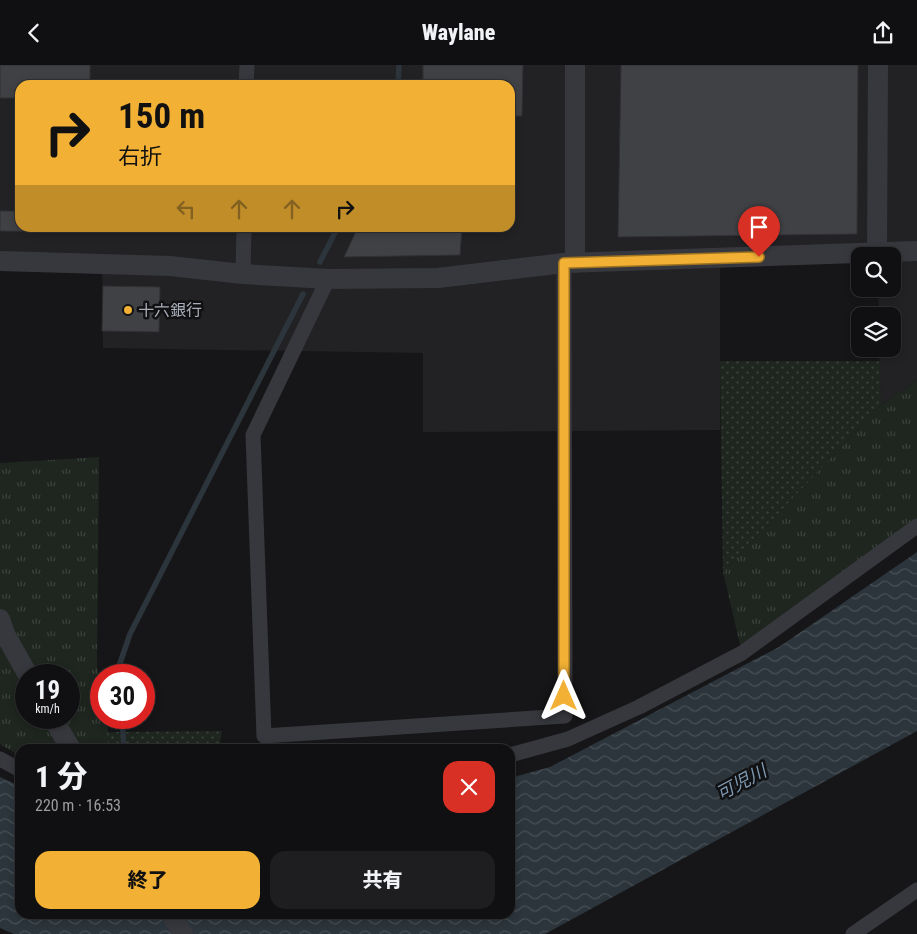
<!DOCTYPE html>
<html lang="ja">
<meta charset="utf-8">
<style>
body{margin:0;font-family:"Roboto Condensed","Noto Sans JP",sans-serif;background:#1e1e20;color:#f1f3f6;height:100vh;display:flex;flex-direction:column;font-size:19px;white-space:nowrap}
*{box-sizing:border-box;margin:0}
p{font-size:16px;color:#9c9d9f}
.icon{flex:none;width:28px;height:28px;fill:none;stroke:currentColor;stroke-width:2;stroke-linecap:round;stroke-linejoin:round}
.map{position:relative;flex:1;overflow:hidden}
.details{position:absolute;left:15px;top:679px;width:500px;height:175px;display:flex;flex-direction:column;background:#101012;border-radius:15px;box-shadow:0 2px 8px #0003,0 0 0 1px #303032}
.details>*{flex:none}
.hud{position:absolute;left:15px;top:15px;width:500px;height:152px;border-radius:15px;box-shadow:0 2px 8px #0003,0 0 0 1px #303032;background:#f2b134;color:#111;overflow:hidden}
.fabs{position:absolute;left:851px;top:182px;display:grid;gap:10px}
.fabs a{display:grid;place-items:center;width:50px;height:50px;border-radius:10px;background:#101012;box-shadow:0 2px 8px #0003,0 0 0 1px #303032;font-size:25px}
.speed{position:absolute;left:15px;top:599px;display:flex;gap:10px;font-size:25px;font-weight:700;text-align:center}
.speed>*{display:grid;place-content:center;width:65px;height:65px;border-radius:50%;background:#101012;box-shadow:0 2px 8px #0003,0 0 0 1px #303032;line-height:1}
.speed small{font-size:12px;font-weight:400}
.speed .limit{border:8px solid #d22;background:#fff;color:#111}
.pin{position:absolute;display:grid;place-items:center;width:42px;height:42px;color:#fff;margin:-51px -21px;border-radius:50% 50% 50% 0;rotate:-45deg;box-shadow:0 0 5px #0007}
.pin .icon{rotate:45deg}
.me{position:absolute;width:55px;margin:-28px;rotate:0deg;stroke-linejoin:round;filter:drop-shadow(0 0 4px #0008)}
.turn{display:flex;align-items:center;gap:18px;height:105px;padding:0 20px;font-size:22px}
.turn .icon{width:65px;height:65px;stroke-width:2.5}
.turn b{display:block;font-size:35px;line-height:42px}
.lanes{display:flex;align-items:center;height:48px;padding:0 20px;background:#0003;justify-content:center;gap:25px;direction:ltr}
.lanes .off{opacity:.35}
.round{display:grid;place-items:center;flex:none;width:52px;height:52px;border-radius:15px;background:#1e1e20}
.headline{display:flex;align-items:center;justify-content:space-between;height:85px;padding:0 20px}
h1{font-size:30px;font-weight:800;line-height:38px}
.action{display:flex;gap:10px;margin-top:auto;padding:10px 20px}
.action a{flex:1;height:58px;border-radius:15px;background:#f2b134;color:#111;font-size:20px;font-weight:800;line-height:58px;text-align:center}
.action a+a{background:#1e1e20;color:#f1f3f6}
header{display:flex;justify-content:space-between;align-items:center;height:65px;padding:0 20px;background:#101012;font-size:22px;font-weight:800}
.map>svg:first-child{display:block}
</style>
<header><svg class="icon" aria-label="back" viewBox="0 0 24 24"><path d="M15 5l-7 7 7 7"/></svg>Waylane<svg class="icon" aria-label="share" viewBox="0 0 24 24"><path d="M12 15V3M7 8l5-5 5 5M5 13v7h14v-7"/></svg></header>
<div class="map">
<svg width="917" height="869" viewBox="0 0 917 869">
<defs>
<pattern id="grass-tufts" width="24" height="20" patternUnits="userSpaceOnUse" patternTransform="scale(1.25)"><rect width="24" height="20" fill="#1e261f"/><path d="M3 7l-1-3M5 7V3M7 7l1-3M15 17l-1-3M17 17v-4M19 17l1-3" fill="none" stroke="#3c433d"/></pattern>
<pattern id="park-dots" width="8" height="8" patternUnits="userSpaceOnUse" patternTransform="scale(1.25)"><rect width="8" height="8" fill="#1e261f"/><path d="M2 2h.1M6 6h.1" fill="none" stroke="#3c433d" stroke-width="1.8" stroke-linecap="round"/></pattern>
<pattern id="water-waves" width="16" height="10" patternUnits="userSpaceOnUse" patternTransform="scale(1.25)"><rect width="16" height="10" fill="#2c353c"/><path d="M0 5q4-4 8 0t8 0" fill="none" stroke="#485056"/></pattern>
</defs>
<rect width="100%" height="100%" fill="#161618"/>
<!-- built -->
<path fill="#222225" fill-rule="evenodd" d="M0 0H917V315L881 340 879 284H892V251H879L878 224H892V191L720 193V365L423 367V288L103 283 102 199 0 196ZM20 20H510V162H20Z"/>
<!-- grass -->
<g fill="url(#grass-tufts)" fill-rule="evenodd">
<polygon points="917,315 917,461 742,588 723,507 881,340"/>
<path d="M99 392 97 601 101 624V652L106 653 109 670 108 684H20V691L0 679V398ZM26 610H69V652H26Z"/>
</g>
<!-- park -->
<g fill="url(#park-dots)">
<polygon points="720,296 880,296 881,340 723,507"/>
<polygon points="222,666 219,684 107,684 109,667"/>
</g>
<!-- water -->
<polygon fill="url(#water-waves)" points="917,487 917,666 545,869 14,869 0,863 0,712 20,721 20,849 510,849 510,713 550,702 779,582"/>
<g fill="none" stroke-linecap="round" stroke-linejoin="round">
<!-- stream -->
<g stroke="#2c353c" stroke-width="5.5">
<polyline points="398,20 399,0"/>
<polyline points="320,197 338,162"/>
<polyline points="118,610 118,604 130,569 303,229"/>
<polyline points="122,652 124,684"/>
</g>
</g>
<!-- building -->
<g fill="#404145" stroke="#303034">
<polygon points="0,0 90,0 90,20 20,20 20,33 0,33"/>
<polygon points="423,0 523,0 522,51 510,51 510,20 423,20"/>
<polygon points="621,0 858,0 857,169 618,172"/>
<polygon points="0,146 20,146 20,162 68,162 68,167 0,166"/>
<polygon points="358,162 462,162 460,190 344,192"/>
<polygon points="103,221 160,222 159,267 102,266"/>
</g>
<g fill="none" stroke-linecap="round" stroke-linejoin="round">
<!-- minor -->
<g stroke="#37383d" stroke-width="15">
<polyline points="246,20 247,0"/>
<polyline points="243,209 244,162"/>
<polyline points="328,214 253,370 264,671 565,651 564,198"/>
<polyline points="510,690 568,674 639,642 742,588 917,461"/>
<polyline points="0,694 20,705"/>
<polyline points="853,869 917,825"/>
</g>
<!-- tertiary -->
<g stroke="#37383d" stroke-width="20">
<polyline points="877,189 878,0"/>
<polyline points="0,196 170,201 243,209 328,214 438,213 564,198 917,186"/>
<polyline points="575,198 575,0"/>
<polyline points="0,554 6,571 28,610"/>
<polyline points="52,652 71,684"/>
<polyline points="171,849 183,869"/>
</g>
</g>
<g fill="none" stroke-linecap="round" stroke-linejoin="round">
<defs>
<polyline id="route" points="564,631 564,198 759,192"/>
</defs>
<!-- route casing -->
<use href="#route" stroke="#9d7322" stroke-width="12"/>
<!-- route -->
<use href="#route" stroke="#f2b134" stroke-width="9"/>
</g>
<!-- markers -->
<circle fill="#f2b134" stroke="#111113" stroke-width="2" cx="128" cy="245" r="5"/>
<g text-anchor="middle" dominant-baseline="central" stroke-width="5" stroke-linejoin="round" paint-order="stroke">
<!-- poi labels -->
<g font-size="16" fill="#a8adb8" stroke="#111113" text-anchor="start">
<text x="138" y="245">十六銀行</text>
</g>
<!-- water labels -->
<g font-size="18" font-style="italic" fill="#7f9bb3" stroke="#111113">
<text transform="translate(741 717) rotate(-28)">可児川</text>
</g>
</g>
</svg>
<div class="fabs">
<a><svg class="icon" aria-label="search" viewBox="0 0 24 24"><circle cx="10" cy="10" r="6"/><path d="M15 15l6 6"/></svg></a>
<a><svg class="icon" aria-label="layers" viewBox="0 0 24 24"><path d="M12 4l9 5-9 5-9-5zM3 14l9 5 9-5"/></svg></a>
</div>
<div class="speed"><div>19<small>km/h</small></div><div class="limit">30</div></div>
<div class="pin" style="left:759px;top:192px;background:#d93025"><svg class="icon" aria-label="arrive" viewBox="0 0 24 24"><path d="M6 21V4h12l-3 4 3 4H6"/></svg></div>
<svg class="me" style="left:564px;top:631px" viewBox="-20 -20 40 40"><path d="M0-17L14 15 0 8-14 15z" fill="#f2b134" stroke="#fff" stroke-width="4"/></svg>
<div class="hud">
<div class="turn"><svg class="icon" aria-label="right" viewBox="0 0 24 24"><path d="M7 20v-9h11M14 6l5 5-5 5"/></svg><div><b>150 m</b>右折</div></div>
<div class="lanes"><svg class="icon off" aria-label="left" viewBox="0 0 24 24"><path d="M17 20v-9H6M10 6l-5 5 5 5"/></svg><svg class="icon off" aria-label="ahead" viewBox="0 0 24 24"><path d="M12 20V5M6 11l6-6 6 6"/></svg><svg class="icon off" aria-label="ahead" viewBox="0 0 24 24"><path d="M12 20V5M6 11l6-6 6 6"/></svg><svg class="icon" aria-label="right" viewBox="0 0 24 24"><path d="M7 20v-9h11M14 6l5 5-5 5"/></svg></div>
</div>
<section class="details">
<div class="headline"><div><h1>1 分</h1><p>220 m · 16:53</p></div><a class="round" style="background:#d93025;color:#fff"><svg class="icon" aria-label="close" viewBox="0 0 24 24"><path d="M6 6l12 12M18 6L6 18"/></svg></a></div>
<div class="action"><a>終了</a><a>共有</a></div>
</section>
</div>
